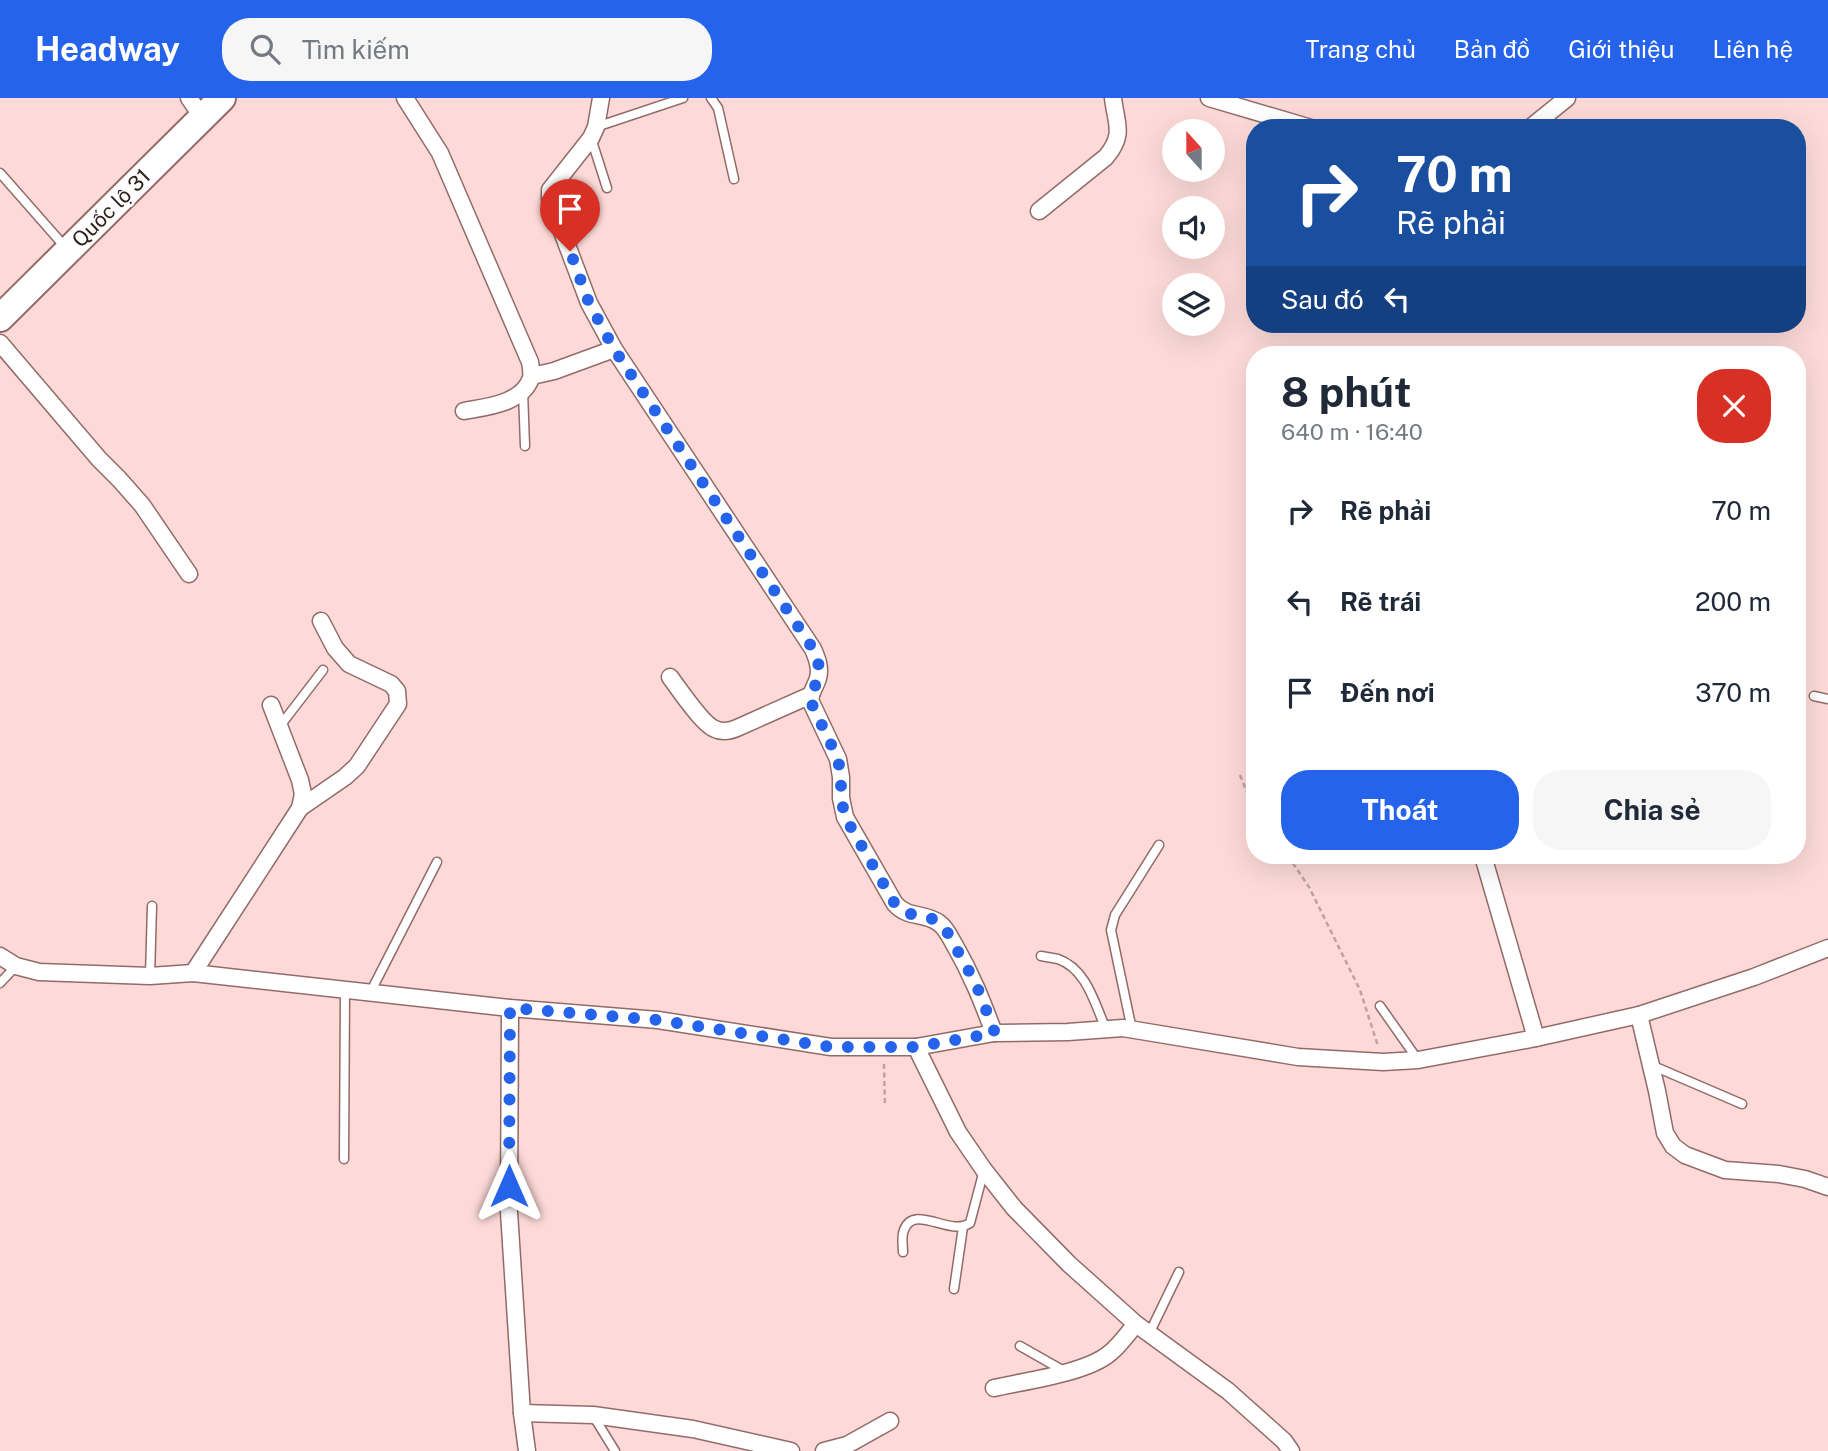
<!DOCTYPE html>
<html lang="vi">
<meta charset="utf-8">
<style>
body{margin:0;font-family:"Public Sans",sans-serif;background:#f6f6f7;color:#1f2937;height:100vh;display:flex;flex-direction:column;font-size:26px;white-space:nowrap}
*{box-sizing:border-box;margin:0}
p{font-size:23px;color:#747a83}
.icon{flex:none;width:38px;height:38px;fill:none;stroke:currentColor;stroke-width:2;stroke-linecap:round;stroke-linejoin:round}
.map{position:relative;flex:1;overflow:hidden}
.details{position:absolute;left:1246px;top:248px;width:560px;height:518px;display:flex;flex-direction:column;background:#fff;border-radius:28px;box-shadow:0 7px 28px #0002}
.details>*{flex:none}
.guide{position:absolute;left:1246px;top:21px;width:560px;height:214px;border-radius:28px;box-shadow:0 7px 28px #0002;background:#1a4fa0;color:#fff;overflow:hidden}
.needle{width:46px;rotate:339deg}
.fabs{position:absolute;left:1162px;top:21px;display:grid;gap:14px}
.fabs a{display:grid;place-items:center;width:63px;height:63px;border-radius:50%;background:#fff;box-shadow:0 7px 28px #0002;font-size:35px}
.pin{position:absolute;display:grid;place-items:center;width:60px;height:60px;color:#fff;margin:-72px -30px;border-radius:50% 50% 50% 0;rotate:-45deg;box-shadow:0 0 7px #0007}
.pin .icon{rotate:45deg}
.me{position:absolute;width:77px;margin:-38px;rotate:0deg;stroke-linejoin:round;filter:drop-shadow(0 0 5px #0008)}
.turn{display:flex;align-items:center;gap:24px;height:147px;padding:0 35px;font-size:32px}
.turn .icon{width:91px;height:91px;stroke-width:2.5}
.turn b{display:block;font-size:49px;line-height:60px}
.then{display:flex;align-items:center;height:66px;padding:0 35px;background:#0003;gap:14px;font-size:26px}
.round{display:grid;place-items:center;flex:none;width:74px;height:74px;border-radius:28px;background:#f6f6f7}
.headline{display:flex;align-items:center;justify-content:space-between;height:119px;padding:0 35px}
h1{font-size:42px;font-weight:700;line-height:52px}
.button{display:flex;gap:14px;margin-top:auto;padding:14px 35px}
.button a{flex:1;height:80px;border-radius:28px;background:#2563eb;color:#fff;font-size:28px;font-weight:700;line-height:80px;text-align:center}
.button a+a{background:#f6f6f7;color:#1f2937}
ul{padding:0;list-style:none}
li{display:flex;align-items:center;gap:21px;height:91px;padding:0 35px}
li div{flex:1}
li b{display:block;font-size:26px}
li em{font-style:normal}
header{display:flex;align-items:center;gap:42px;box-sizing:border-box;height:98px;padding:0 35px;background:#2563eb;color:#fff}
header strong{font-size:33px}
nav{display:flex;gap:38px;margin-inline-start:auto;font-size:24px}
.search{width:490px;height:63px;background:#f6f6f7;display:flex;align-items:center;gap:18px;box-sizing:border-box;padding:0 24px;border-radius:28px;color:#747a83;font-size:26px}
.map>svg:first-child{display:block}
</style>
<header>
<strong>Headway</strong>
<div class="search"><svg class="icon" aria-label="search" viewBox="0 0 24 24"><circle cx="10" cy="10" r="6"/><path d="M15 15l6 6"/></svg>Tìm kiếm</div>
<nav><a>Trang chủ</a><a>Bản đồ</a><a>Giới thiệu</a><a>Liên hệ</a></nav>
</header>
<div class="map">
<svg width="1828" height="1353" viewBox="0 0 1828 1353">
<rect width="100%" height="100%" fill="#fddad7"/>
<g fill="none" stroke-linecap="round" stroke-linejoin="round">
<defs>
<g id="service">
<polyline points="711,0 718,10 734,81"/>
<polyline points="596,29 683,0"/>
<polyline points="591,40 607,90"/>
<polyline points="0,75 66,150"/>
<polyline points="523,293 525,348"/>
<polyline points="1814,598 1828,601"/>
<polyline points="280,628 323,572"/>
<path d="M1041 858C1047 859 1053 860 1058 861 1087 871 1095 907 1106 931"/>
<polyline points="150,878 152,808"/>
<polyline points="0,885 16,868"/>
<polyline points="370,895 437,764"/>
<polyline points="1380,908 1418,962"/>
<polyline points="1132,932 1111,832 1115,817 1159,747"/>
<polyline points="1651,967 1742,1006"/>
<polyline points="344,1061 345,892"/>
<path d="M903 1154C903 1148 901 1138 904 1132 914 1105 950 1139 970 1125L984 1072"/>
<polyline points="954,1191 963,1129"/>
<polyline points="1149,1236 1179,1174"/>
<polyline points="1020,1248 1064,1273"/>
<polyline points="594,1319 615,1353"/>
</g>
<g id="minor">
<polyline points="189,0 202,19"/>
<path d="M405 0 440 55 530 264C531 269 532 275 531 280 522 306 486 309 464 313"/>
<path d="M601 0 596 29 591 40 550 92V102L589 205 614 251 813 551C817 560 821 570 818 580 816 588 811 593 810 602L838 661 841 679V700L845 719 895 806C909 821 924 814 939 825 946 830 950 839 954 846 972 877 982 903 994 935"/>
<polyline points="1209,0 1311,30"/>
<polyline points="1530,30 1567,0"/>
<path d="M1039 113 1106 59C1125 36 1116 26 1113 0"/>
<polyline points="0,245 99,361 119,381 142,407 189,476"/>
<polyline points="532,278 554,273 614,251"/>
<path d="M670 579C679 591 703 627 715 631 723 635 730 633 737 630L811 597"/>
<polyline points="300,710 345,679 357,668 398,606 397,593 391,586 349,566 335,550 321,523"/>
<polyline points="1483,758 1536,940"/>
<polyline points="0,858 16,868 39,874 150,878 193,875 510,910 658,922 831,949 916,949 994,935 1068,934 1123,930 1298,959 1383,964 1418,962 1536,940 1639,917 1754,879 1828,850"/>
<polyline points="193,875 300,710 303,696 300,682 271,607"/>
<polyline points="510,910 509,1114 522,1315 527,1353"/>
<polyline points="1639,917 1657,993 1665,1035 1673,1048 1685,1057 1725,1072 1779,1076 1805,1081 1828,1089"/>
<polyline points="916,949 958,1034 984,1072 1014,1110 1069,1166 1136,1226 1228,1293 1284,1343 1291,1353"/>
<path d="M994 1290C1025 1283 1087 1275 1110 1255 1120 1247 1128 1235 1136 1226"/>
<polyline points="522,1315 593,1317 693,1331 791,1353"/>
<polyline points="824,1353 847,1347 890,1323"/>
</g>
<polyline id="trunk" points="0,220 222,0"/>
</defs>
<!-- service casing -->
<use href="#service" stroke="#926b69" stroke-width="11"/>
<!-- minor casing -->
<use href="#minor" stroke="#926b69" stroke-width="19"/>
<!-- trunk casing -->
<use href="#trunk" stroke="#926b69" stroke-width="30"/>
<!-- path -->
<g stroke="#bfa2a0" stroke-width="2.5" stroke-dasharray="5 3.5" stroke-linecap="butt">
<polyline points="1240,677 1246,692 1255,708"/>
<polyline points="1288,758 1309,789 1360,892 1378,948"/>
<polyline points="884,966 885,1008"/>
</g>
<!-- service -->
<use href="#service" stroke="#fff" stroke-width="8"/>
<!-- minor -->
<use href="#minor" stroke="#fff" stroke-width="16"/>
<!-- trunk -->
<use href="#trunk" stroke="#fff" stroke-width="26"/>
</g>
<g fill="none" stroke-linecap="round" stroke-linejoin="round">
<!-- route -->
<path stroke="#2563eb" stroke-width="12" stroke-dasharray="0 21.6" d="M509 1088 510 910 658 922 831 949H916L995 935 976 886 946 832 931 820 906 815 895 806 845 719 841 700V679L838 661 810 602C811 593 816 588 818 580 821 570 817 560 813 551L614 251 589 205 570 153"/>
</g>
<g text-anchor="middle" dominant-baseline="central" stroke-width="5" stroke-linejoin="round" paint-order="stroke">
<!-- street labels -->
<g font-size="21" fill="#30201f" stroke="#fff">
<text transform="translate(111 110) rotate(-45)">Quốc lộ 31</text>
</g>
</g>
</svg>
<div class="fabs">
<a><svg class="needle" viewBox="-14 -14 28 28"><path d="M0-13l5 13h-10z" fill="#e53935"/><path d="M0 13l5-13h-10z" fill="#747a83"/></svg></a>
<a><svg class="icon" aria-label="sound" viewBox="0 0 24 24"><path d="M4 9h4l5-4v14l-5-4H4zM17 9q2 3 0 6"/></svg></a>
<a><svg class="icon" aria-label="layers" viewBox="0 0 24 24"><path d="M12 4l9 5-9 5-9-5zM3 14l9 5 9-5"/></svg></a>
</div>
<div class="pin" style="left:570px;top:153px;background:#d93025"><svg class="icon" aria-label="arrive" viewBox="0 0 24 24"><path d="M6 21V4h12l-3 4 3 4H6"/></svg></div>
<svg class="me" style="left:509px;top:1088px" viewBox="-20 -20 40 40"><path d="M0-17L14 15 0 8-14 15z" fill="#2563eb" stroke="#fff" stroke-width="4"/></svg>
<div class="guide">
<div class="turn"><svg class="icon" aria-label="right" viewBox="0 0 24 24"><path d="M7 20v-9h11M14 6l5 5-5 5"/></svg><div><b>70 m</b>Rẽ phải</div></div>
<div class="then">Sau đó<svg class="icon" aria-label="left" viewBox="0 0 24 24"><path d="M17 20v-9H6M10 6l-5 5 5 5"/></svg></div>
</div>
<section class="details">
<div class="headline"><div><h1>8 phút</h1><p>640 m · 16:40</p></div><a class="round" style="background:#d93025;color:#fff"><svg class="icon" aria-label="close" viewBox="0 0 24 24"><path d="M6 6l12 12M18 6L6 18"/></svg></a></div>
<ul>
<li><svg class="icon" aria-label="right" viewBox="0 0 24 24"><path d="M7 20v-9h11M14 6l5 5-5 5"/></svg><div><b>Rẽ phải</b></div><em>70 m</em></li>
<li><svg class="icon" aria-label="left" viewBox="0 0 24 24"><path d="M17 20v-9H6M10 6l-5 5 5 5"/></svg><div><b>Rẽ trái</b></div><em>200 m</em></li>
<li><svg class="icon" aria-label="arrive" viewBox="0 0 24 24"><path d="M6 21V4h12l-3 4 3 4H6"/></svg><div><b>Đến nơi</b></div><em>370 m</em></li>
</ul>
<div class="button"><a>Thoát</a><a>Chia sẻ</a></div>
</section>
</div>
